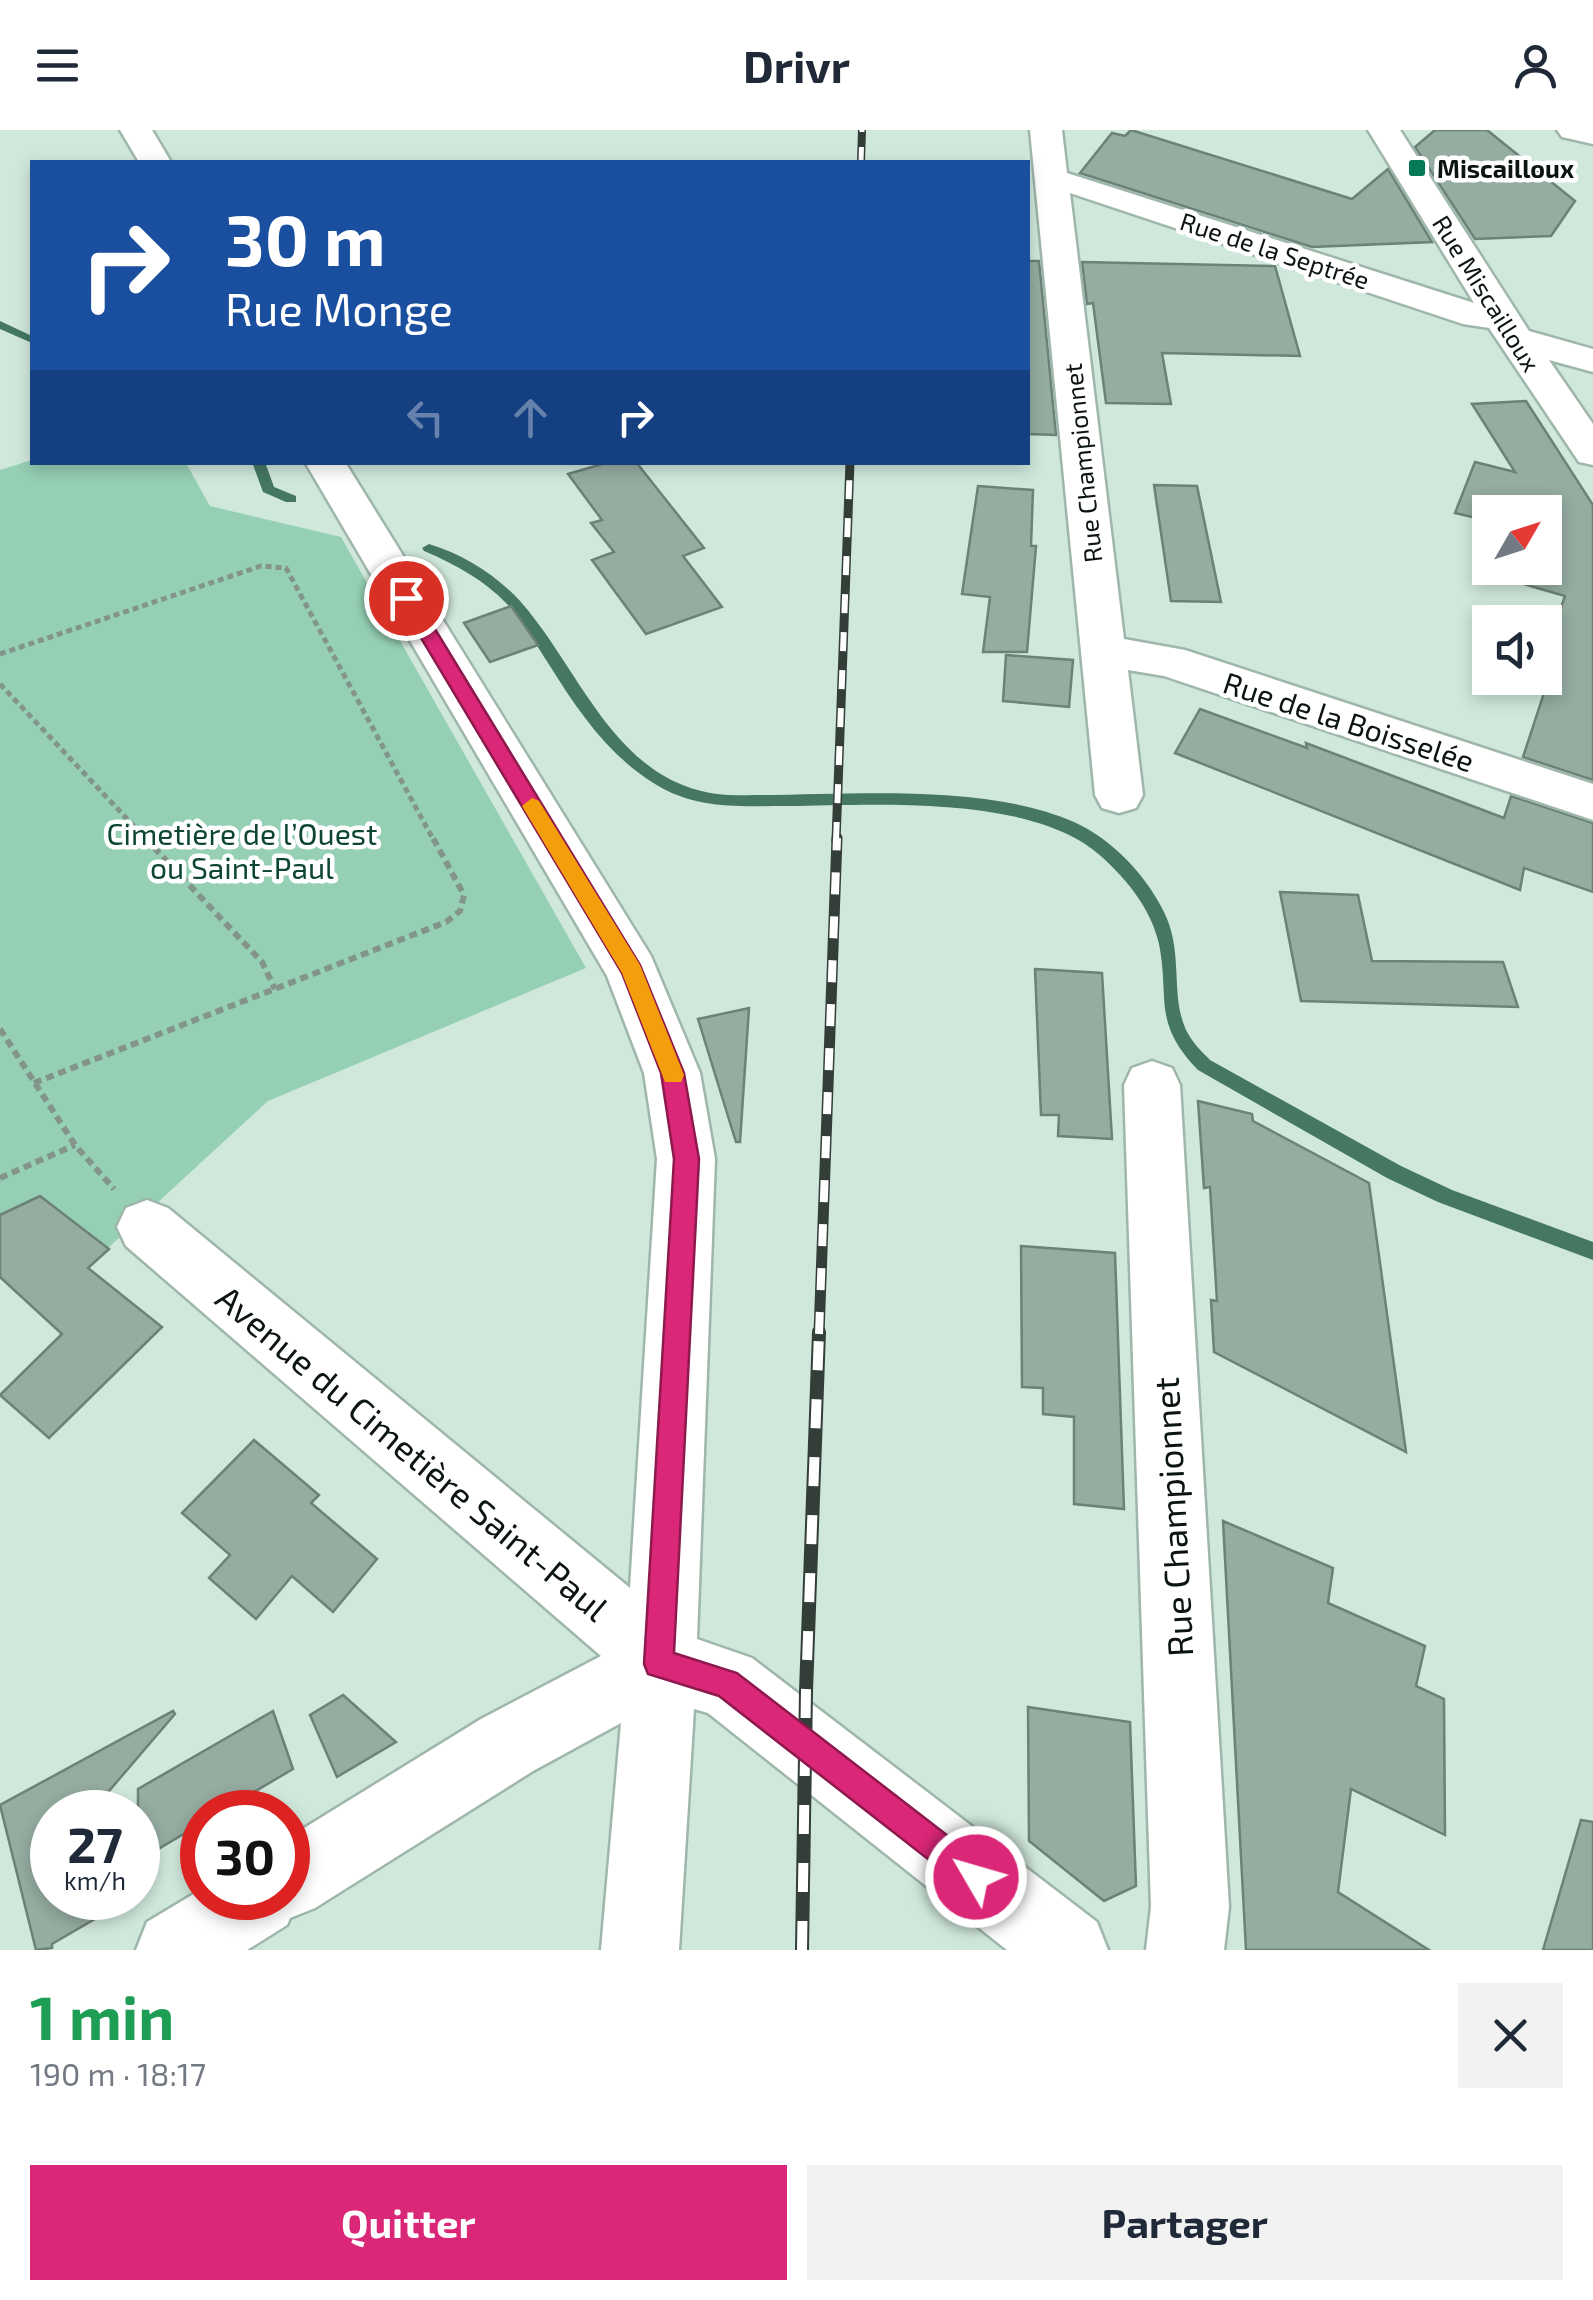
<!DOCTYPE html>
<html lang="fr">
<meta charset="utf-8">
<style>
body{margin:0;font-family:"Exo 2",sans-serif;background:#f2f2f3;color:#1f2937;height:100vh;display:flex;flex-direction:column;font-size:38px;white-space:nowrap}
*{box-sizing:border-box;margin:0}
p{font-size:32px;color:#747a83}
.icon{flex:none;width:55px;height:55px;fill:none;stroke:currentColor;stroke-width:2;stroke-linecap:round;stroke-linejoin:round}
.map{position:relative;height:1820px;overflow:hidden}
.sheet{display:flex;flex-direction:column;background:#fff;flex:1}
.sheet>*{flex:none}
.banner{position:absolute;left:30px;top:30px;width:1000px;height:305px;border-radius:0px;box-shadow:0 5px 15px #0003;background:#1a4fa0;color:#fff;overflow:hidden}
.needle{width:65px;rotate:51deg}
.controls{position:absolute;left:1472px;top:365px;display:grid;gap:20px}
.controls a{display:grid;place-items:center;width:90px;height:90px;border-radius:0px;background:#fff;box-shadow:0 5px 15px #0003;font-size:50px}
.speed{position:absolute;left:30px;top:1660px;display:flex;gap:20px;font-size:50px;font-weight:700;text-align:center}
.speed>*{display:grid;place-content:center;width:130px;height:130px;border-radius:50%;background:#fff;box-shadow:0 5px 15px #0003;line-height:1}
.speed small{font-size:25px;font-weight:400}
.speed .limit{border:15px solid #d22;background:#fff;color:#111}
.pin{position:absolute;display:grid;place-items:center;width:85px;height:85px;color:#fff;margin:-42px;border:5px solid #fff;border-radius:50%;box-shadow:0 2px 10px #0007}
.me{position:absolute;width:110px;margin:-55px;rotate:308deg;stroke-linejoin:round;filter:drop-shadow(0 0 8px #0008)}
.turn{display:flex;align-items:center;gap:35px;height:210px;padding:0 30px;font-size:45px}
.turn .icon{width:130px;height:130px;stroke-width:2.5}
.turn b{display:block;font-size:70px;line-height:85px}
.lanes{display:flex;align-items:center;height:95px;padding:0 30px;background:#0003;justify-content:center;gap:50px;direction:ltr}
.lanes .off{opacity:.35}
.round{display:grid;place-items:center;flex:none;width:105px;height:105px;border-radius:0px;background:#f2f2f3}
.overview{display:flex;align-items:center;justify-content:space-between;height:170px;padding:0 30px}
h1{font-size:60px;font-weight:700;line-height:75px;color:#1e9e55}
.action{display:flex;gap:20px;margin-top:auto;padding:20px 30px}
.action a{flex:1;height:115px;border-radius:0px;background:#db2777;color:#fff;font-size:40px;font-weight:700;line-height:115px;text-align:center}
.action a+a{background:#f2f2f3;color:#1f2937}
header{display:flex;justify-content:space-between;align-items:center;height:130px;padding:0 30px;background:#fff;font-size:45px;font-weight:700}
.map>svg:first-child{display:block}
</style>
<header><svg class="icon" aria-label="menu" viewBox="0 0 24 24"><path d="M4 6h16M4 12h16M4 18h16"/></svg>Drivr<svg class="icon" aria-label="person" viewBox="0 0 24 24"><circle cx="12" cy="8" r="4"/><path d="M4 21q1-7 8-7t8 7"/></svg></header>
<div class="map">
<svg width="1593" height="1820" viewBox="0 0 1593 1820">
<rect width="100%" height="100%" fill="#d0e8db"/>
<!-- green -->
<polygon fill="#95d0b4" points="32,330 186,333 210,376 341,407 586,838 268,971 107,1119 0,1085 0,340"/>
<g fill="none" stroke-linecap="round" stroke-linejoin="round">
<!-- stream -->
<g fill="#457761" fill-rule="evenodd">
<polygon points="0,191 32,206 32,213 0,199"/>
<polygon points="252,332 265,332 274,357 296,366 296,372 286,372 263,362"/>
<path d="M429 414C463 424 496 445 520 471 583 542 616 658 728 665 832 667 979 650 1074 692 1112 709 1146 745 1164 782 1184 822 1170 865 1186 900 1192 912 1201 921 1210 930L1401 1036 1452 1060 1593 1112V1130L1438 1072 1387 1048 1198 940C1152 892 1170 871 1159 814 1151 779 1128 751 1102 727 1034 664 876 675 787 676 739 676 697 680 655 654 609 626 578 581 550 536 536 515 524 492 507 474 484 450 455 434 424 421L422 418Z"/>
</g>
</g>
<!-- building -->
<g fill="#95aca1" stroke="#6c8177" stroke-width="2.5">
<polygon points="1131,0 1352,69 1388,39 1432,112 1312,117 1080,43 1112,3 1125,6"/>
<polygon points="1435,0 1487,0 1575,71 1551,106 1475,109 1415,17"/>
<polygon points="1028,131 1039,131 1056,305 1028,304"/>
<polygon points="1082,132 1275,136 1300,226 1162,223 1171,274 1106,273 1093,173 1087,174"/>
<polygon points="1526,271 1593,375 1593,650 1523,627 1545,560 1545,524 1565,466 1520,453 1524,438 1545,438 1545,382 1490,382 1490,391 1455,383 1475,332 1515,342 1472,274"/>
<polygon points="609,332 636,332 704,418 683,426 722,477 646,504 592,430 614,422 591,393 602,390 568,344"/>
<polygon points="1154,355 1197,356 1221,472 1171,471"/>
<polygon points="978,356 1033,360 1031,416 1036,416 1027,522 983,522 990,467 962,464"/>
<polygon points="511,476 538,515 490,532 464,493"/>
<polygon points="1006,525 1073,530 1069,577 1003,571"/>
<polygon points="1200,579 1307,618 1306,613 1504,688 1511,666 1593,693 1593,762 1524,738 1520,760 1175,623"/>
<polygon points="1280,762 1358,765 1372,831 1503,832 1518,877 1301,871"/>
<polygon points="1035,839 1102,843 1112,1009 1058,1006 1059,985 1041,985"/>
<polygon points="749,878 740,1012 736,1012 698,889"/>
<polygon points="1198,971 1252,984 1253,991 1369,1053 1406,1322 1214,1222 1211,1170 1217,1171 1210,1057 1204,1058"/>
<polygon points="40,1066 109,1119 88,1138 162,1197 49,1308 0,1265 62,1204 0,1147 0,1085"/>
<polygon points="1021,1116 1115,1123 1124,1379 1074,1374 1074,1287 1043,1284 1043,1258 1022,1257"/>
<polygon points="254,1310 319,1365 311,1373 377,1429 333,1482 292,1446 256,1489 209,1448 230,1425 182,1383"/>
<polygon points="1223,1391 1333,1438 1328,1473 1425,1516 1416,1556 1444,1569 1445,1705 1351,1659 1338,1762 1429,1820 1246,1820"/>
<polygon points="343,1565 396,1612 337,1647 310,1585"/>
<polygon points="1028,1577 1130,1592 1136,1756 1104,1771 1029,1711"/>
<polygon points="173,1581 175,1584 91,1682 52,1682 52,1768 131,1768 52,1814 52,1818 36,1820 0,1675"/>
<polygon points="273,1581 293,1639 220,1682 202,1682 202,1693 138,1731 138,1659"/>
<polygon points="1581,1690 1593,1692 1593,1820 1543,1820"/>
</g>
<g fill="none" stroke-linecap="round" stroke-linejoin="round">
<defs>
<g id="street">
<polygon points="120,0 152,0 171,32 139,32"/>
<polygon points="1030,0 1062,0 1067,43 1474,173 1368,0 1400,0 1529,201 1593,219 1593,242 1549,230 1593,294 1593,335 1579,332 1489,198 1463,194 1070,63 1124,509 1185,520 1593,654 1593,690 1164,546 1128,540 1143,665 1136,678 1119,683 1102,678 1095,665"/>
<polygon points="1557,0 1593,0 1593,14 1562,7"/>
<polygon points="305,332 345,332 651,826 700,943 715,1029 697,1509 752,1528 1097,1792 1108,1820 1007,1820 708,1583 694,1579 679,1820 601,1820 621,1593 533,1641 315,1778 290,1788 287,1795 247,1820 136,1820 147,1792 202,1759 202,1768 288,1768 288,1708 481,1589 601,1526 126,1116 117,1097 126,1078 147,1070 168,1078 630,1458 657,1029 644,943 607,846"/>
<polygon points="1152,931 1172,938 1180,955 1229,1777 1224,1820 1146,1820 1151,1777 1124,955 1132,938"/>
</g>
</defs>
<!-- street casing -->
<use href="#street" stroke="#9fb6aa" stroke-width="5"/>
<!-- path-far1 -->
<g stroke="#83958b" stroke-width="5" stroke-dasharray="6 4" stroke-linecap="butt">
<polyline points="0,524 261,436 286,438 434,711"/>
<polyline points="0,554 148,711"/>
</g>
<!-- path -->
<g stroke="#83958b" stroke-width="6" stroke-dasharray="8 5" stroke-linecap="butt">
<polyline points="145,708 262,832 275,859"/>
<polyline points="0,899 75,1015 114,1059"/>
<polyline points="34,953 446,792 460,781 464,765 433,708"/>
<polyline points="0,1048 75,1015"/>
</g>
<!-- street -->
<use href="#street" fill="#fff" fill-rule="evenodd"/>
<defs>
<polyline id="rail-far3" points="861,32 862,0"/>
<polyline id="rail-far2" points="836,711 850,332"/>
<polyline id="rail-far1" points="819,1204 837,708"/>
<polyline id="rail" points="802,1820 806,1561 819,1202"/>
</defs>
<!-- rail-far3 casing -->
<use href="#rail-far3" stroke="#333e38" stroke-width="8"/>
<!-- rail-far2 casing -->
<use href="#rail-far2" stroke="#333e38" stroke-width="9"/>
<!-- rail-far1 casing -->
<use href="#rail-far1" stroke="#333e38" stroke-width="11"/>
<!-- rail casing -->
<use href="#rail" stroke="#333e38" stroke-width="14"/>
<!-- rail-far3 -->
<use href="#rail-far3" stroke="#fff" stroke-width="5" stroke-dasharray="15" stroke-linecap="butt"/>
<!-- rail-far2 -->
<use href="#rail-far2" stroke="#fff" stroke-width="6" stroke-dasharray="19" stroke-linecap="butt"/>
<!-- rail-far1 -->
<use href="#rail-far1" stroke="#fff" stroke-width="8" stroke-dasharray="22" stroke-linecap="butt"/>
<!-- rail -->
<use href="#rail" stroke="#fff" stroke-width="10" stroke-dasharray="29" stroke-linecap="butt"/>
</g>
<!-- route -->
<polygon fill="#db2777" stroke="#8e194d" stroke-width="2.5" points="406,462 416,468 640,835 684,943 699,1029 674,1523 737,1543 987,1736 992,1747 987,1758 976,1763 965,1758 719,1566 648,1544 644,1534 674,1029 661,943 622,843 397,468"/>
<!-- slow -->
<polygon fill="#f59e0b" points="532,668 539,671 640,835 684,945 681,952 665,952 622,843 522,676"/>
<!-- markers -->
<rect fill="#047955" stroke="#fff" stroke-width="4" x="1407" y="28" width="20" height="20" rx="5"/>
<g text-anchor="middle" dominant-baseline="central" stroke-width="9" stroke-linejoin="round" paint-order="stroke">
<!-- far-poi labels -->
<g font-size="25" font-weight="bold" fill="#0c1410" stroke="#fff" text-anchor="start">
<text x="1437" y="38">Miscailloux</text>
</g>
<!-- far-street labels -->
<g font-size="25" fill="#0c1410" stroke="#fff">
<text transform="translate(1275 120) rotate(18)">Rue de la Septrée</text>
<text transform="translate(1487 163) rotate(58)">Rue Miscailloux</text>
<text transform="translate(1082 333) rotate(-96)">Rue Championnet</text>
</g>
<!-- street labels -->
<g font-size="30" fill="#0c1410" stroke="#fff">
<text transform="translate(1349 591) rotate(18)">Rue de la Boisselée</text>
</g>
<!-- park labels -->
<g font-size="30" fill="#0d4631" stroke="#fff">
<text x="242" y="703">Cimetière de l’Ouest<tspan x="242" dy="34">ou Saint-Paul</tspan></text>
</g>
<!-- near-street labels -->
<g font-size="35" fill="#0c1410" stroke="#fff">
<text transform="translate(413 1322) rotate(40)">Avenue du Cimetière Saint-Paul</text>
<text transform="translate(1172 1387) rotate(-93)">Rue Championnet</text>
</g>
</g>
</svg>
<div class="controls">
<a><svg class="needle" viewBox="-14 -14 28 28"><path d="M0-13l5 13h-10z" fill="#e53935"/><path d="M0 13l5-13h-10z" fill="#747a83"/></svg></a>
<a><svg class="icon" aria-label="sound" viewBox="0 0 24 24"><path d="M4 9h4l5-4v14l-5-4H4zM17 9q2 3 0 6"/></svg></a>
</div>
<div class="speed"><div>27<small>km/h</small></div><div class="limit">30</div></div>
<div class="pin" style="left:406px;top:468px;background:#d93025"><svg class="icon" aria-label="arrive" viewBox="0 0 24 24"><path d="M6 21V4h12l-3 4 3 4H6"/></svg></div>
<svg class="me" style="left:976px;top:1747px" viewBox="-20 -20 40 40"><circle r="17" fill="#db2777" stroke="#fff" stroke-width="3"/><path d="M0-11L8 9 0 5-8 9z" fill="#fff"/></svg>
<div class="banner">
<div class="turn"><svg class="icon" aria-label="right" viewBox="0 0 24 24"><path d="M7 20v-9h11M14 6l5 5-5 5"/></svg><div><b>30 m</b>Rue Monge</div></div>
<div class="lanes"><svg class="icon off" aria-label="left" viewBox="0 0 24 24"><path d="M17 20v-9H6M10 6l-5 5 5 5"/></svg><svg class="icon off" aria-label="ahead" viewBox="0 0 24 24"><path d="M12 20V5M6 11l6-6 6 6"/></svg><svg class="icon" aria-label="right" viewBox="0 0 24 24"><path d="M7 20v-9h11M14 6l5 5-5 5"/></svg></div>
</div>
</div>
<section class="sheet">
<div class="overview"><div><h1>1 min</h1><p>190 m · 18:17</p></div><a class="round"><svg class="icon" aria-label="close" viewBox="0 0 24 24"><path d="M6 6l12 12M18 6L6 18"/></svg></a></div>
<div class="action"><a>Quitter</a><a>Partager</a></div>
</section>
